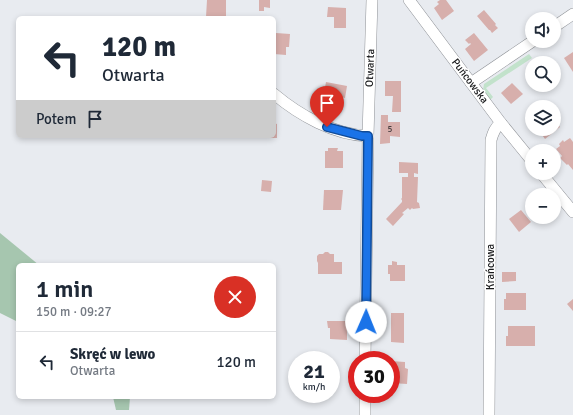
<!DOCTYPE html>
<html lang="pl">
<meta charset="utf-8">
<style>
body{margin:0;font-family:Signika,sans-serif;background:#f6f6f7;color:#1f2937;height:100vh;display:flex;flex-direction:column;font-size:15px;white-space:nowrap}
*{box-sizing:border-box;margin:0}
p{font-size:13px;color:#747a83}
.icon{flex:none;width:22px;height:22px;fill:none;stroke:currentColor;stroke-width:2;stroke-linecap:round;stroke-linejoin:round}
.map{position:relative;flex:1;overflow:hidden}
.drawer{position:absolute;left:16px;top:263px;width:260px;height:136px;display:flex;flex-direction:column;background:#fff;border-radius:6px;box-shadow:0 2px 6px #0003}
.drawer>*{flex:none}
.banner{position:absolute;left:16px;top:16px;width:260px;height:122px;border-radius:6px;box-shadow:0 2px 6px #0003;background:#fff;color:#1f2937;overflow:hidden}
.controls{position:absolute;left:525px;top:12px;display:grid;gap:8px}
.controls a{display:grid;place-items:center;width:36px;height:36px;border-radius:50%;background:#fff;box-shadow:0 2px 6px #0003;font-size:20px}
.speed{position:absolute;left:288px;top:351px;display:flex;gap:8px;font-size:20px;font-weight:700;text-align:center}
.speed>*{display:grid;place-content:center;width:52px;height:52px;border-radius:50%;background:#fff;box-shadow:0 2px 6px #0003;line-height:1}
.speed small{font-size:10px;font-weight:400}
.speed .limit{border:6px solid #d22;background:#fff;color:#111}
.pin{position:absolute;display:grid;place-items:center;width:34px;height:34px;color:#fff;margin:-41px -17px;border-radius:50% 50% 50% 0;rotate:-45deg;box-shadow:0 0 4px #0007}
.pin .icon{rotate:45deg}
.me{position:absolute;width:44px;margin:-22px;rotate:1deg;stroke-linejoin:round;filter:drop-shadow(0 0 3px #0008)}
.turn{display:flex;align-items:center;gap:14px;height:84px;padding:0 20px;font-size:18px}
.turn .icon{width:52px;height:52px;stroke-width:2.5}
.turn b{display:block;font-size:28px;line-height:34px}
.then{display:flex;align-items:center;height:38px;padding:0 20px;background:#0003;gap:8px;font-size:15px}
.round{display:grid;place-items:center;flex:none;width:42px;height:42px;border-radius:21px;background:#f6f6f7}
.headline{display:flex;align-items:center;justify-content:space-between;height:68px;padding:0 20px}
h1{font-size:24px;font-weight:600;line-height:30px}
ul{padding:0;list-style:none}
li{display:flex;align-items:center;gap:12px;height:60px;padding:0 20px;border-top:1px solid #e0e1e3}
li div{flex:1}
li b{display:block;font-size:15px}
li em{font-style:normal}
.map>svg:first-child{display:block}
</style>
<div class="map">
<svg width="573" height="415" viewBox="0 0 573 415">
<rect width="100%" height="100%" fill="#e8ebf0"/>
<!-- green -->
<polygon fill="#c2e2cb" points="529,54 532,58 486,88 493,97 490,100 483,90 484,84"/>
<!-- forest -->
<g fill="#a6c6af">
<polygon points="0,233 39,265 18,265 18,322 0,313"/>
<polygon points="113,397 130,397 129,410 116,410"/>
</g>
<!-- building -->
<g fill="#d7afac">
<polygon points="207,0 226,0 226,17 219,17 219,18 206,17"/>
<polygon points="259,0 270,0 270,8 264,7 264,11 259,11"/>
<polygon points="440,0 446,0 454,11 442,20 434,8 439,4 437,2"/>
<polygon points="328,7 346,8 346,28 334,28 334,17 327,17"/>
<polygon points="484,10 496,24 495,25 498,28 492,33 490,30 489,30 477,16"/>
<polygon points="276,33 290,34 289,47 286,47 286,55 274,54 274,36 276,36"/>
<polygon points="474,33 488,50 474,61 465,49 471,44 470,43 469,44 465,40"/>
<polygon points="573,52 573,72 564,58"/>
<polygon points="385,81 401,81 401,112 392,112 393,96 385,96"/>
<polygon points="326,82 347,86 345,98 341,97 340,102 323,98"/>
<polygon points="512,83 523,94 511,104 501,93"/>
<polygon points="381,115 388,115 388,122 400,122 400,137 390,136 390,143 380,144"/>
<polygon points="556,122 560,127 545,139 538,129 554,129 554,124"/>
<polygon points="274,123 277,124 277,138 262,138 262,136 274,136"/>
<polygon points="570,138 573,142 573,170 568,164 567,165 560,158 562,156 556,149 560,146 559,144 563,140 564,142"/>
<polygon points="328,148 338,148 337,151 343,151 343,168 325,168 325,151 328,151"/>
<polygon points="399,162 418,163 418,174 414,173 414,177 418,177 417,202 419,203 420,208 413,209 412,208 410,210 408,208 402,213 404,214 393,226 386,219 402,202 402,200 401,199 402,198 402,177 408,177 408,173 399,173"/>
<polygon points="262,180 272,181 271,192 261,191"/>
<polygon points="324,190 343,190 341,210 323,210"/>
<polygon points="521,210 531,222 519,232 509,219"/>
<polygon points="325,252 328,252 330,254 334,254 334,262 342,262 342,274 318,274 318,263 317,261 317,256 319,254 323,254"/>
<polygon points="392,261 397,262 397,265 405,265 405,281 390,281 390,274 388,274 388,265 392,265"/>
<polygon points="502,272 516,272 516,281 502,282"/>
<polygon points="506,293 526,293 526,310 504,310 504,299 506,299"/>
<polygon points="573,299 573,311 567,304"/>
<polygon points="391,313 404,313 404,343 391,342"/>
<polygon points="327,321 349,321 349,328 347,328 347,340 330,339 330,328 328,328"/>
<polygon points="508,326 535,326 535,346 506,346 506,336 508,336"/>
<polygon points="391,361 405,362 405,368 408,369 407,384 391,383"/>
</g>
<g fill="none" stroke-linecap="round" stroke-linejoin="round">
<defs>
<g id="minor">
<polyline points="409,0 501,123 532,161"/>
<polyline points="554,27 573,14"/>
<polyline points="471,83 533,41"/>
<path d="M274 94C299 115 334 135 368 136"/>
<polyline points="541,173 573,212"/>
<polyline points="365,360 368,136 372,0"/>
<polyline points="365,415 365,394"/>
<path d="M489 415 491 140C493 133 495 127 501 123"/>
</g>
</defs>
<!-- minor casing -->
<use href="#minor" stroke="#8f9297" stroke-width="12"/>
<!-- minor -->
<use href="#minor" stroke="#fff" stroke-width="11"/>
</g>
<g fill="none" stroke-linecap="round" stroke-linejoin="round">
<defs>
<polyline id="route" points="327,127 362,136 368,136 366,322"/>
</defs>
<!-- route casing -->
<use href="#route" stroke="#114b97" stroke-width="10"/>
<!-- route -->
<use href="#route" stroke="#1a73e8" stroke-width="7"/>
</g>
<g text-anchor="middle" dominant-baseline="central" stroke-width="3" stroke-linejoin="round" paint-order="stroke">
<!-- number labels -->
<g font-size="9" fill="#483e3f">
<text x="390" y="129">5</text>
</g>
<!-- street labels -->
<g font-size="11" fill="#18191b" stroke="#fff">
<text transform="translate(370 68) rotate(-88)">Otwarta</text>
<text transform="translate(470 81) rotate(53)">Puńcowska</text>
<text transform="translate(490 267) rotate(-90)">Krańcowa</text>
</g>
</g>
</svg>
<div class="controls">
<a><svg class="icon" aria-label="sound" viewBox="0 0 24 24"><path d="M4 9h4l5-4v14l-5-4H4zM17 9q2 3 0 6"/></svg></a>
<a><svg class="icon" aria-label="search" viewBox="0 0 24 24"><circle cx="10" cy="10" r="6"/><path d="M15 15l6 6"/></svg></a>
<a><svg class="icon" aria-label="layers" viewBox="0 0 24 24"><path d="M12 4l9 5-9 5-9-5zM3 14l9 5 9-5"/></svg></a>
<a>+</a>
<a>−</a>
</div>
<div class="speed"><div>21<small>km/h</small></div><div class="limit">30</div></div>
<div class="pin" style="left:327px;top:127px;background:#d93025"><svg class="icon" aria-label="arrive" viewBox="0 0 24 24"><path d="M6 21V4h12l-3 4 3 4H6"/></svg></div>
<svg class="me" style="left:366px;top:322px" viewBox="-20 -20 40 40"><circle r="19" fill="#fff"/><path d="M0-13L10 11 0 6-10 11z" fill="#1a73e8"/></svg>
<div class="banner">
<div class="turn"><svg class="icon" aria-label="left" viewBox="0 0 24 24"><path d="M17 20v-9H6M10 6l-5 5 5 5"/></svg><div><b>120 m</b>Otwarta</div></div>
<div class="then">Potem<svg class="icon" aria-label="arrive" viewBox="0 0 24 24"><path d="M6 21V4h12l-3 4 3 4H6"/></svg></div>
</div>
<section class="drawer">
<div class="headline"><div><h1>1 min</h1><p>150 m · 09:27</p></div><a class="round" style="background:#d93025;color:#fff"><svg class="icon" aria-label="close" viewBox="0 0 24 24"><path d="M6 6l12 12M18 6L6 18"/></svg></a></div>
<ul>
<li><svg class="icon" aria-label="left" viewBox="0 0 24 24"><path d="M17 20v-9H6M10 6l-5 5 5 5"/></svg><div><b>Skręć w lewo</b><p>Otwarta</p></div><em>120 m</em></li>
</ul>
</section>
</div>
